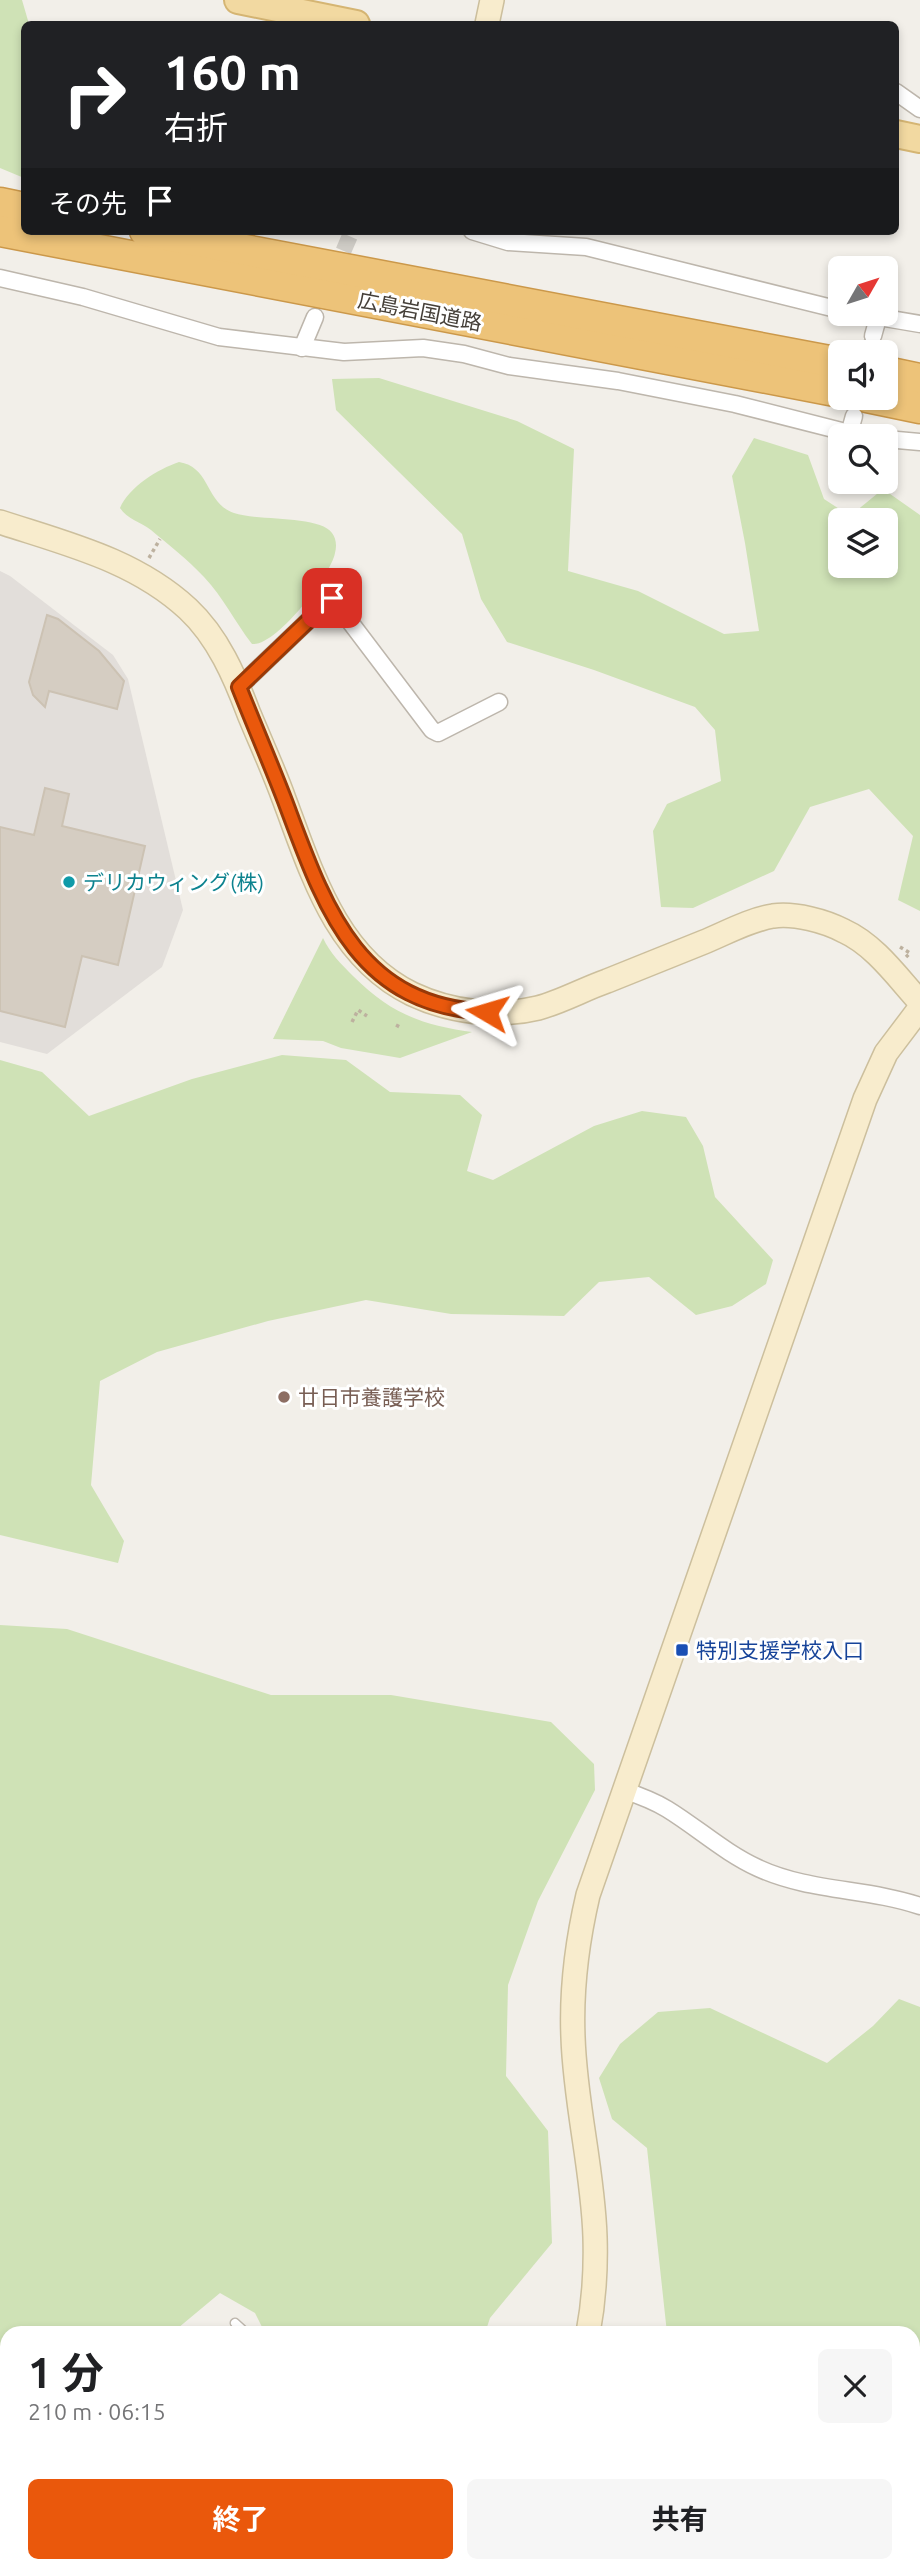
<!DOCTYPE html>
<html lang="ja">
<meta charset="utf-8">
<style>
body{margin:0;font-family:Ubuntu,"Noto Sans JP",sans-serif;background:#f6f6f6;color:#202124;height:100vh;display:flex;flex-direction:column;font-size:26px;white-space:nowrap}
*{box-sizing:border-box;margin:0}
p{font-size:23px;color:#757577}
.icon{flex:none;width:38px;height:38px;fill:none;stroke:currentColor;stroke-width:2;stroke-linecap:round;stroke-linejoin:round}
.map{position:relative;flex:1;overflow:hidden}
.side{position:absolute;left:0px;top:2326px;width:920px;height:247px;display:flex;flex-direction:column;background:#fff;border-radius:21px 21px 0 0;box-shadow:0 4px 10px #0003}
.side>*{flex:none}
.guide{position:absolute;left:21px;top:21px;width:878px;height:214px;border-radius:10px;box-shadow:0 4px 10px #0003;background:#202124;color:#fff;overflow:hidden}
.needle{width:46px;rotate:51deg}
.controls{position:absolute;left:828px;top:256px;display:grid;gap:14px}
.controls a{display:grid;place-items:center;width:70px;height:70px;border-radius:10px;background:#fff;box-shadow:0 4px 10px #0003;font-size:35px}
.pin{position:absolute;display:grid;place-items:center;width:60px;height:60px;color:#fff;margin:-30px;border-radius:14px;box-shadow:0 4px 10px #0006}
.me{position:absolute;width:77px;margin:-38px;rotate:277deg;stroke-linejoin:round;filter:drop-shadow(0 0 5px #0008)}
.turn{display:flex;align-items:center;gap:24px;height:147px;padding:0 28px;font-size:32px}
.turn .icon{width:91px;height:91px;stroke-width:2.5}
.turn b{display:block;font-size:49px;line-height:60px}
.then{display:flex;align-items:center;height:66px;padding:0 28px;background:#0003;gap:14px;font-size:26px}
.round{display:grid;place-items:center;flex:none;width:74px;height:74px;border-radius:10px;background:#f6f6f6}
.overview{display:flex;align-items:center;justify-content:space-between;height:119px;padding:0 28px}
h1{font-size:42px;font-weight:700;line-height:52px}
.primary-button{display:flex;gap:14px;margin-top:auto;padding:14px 28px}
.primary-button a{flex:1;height:80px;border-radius:10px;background:#ea580c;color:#fff;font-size:28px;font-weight:700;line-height:80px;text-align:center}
.primary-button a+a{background:#f6f6f6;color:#202124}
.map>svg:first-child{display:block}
</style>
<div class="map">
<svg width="920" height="2571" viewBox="0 0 920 2571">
<rect width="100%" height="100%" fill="#f2efe9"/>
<!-- industrial -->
<polygon fill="#e2deda" points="0,571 10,576 113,655 128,679 183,910 162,967 47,1054 0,1042"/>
<!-- education -->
<polygon fill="#eae3d4" points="575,2566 767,2566 773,2571 574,2571"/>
<!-- green -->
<g fill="#cfe2b6" fill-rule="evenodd">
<polygon points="0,0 22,0 29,24 24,24 24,178 0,168"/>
<path d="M379 378 517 421 574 449 568 571 638 591 724 634 759 631 745 543 732 476 754 438 808 455 824 499 850 516 883 489 920 515V911L898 900 913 836 869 789 810 807 774 871 693 908 661 907 653 831 667 804 721 781 715 730 695 707 594 670 507 642 481 599 462 534 336 410 332 379ZM840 520H886V565H840Z"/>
<path d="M179 462C211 467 205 503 234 513 256 521 320 515 332 533 336 538 337 546 335 553 331 575 276 647 252 644 235 622 223 597 204 577 188 560 169 545 151 530 141 522 127 519 120 508 129 487 158 469 179 462Z"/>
<path d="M323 938C330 953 341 964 353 976 390 1013 421 1025 472 1032L400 1058 341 1048 323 1041 273 1039Z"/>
<polygon points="282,1055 346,1060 390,1092 460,1095 482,1115 467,1171 493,1180 594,1126 642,1111 686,1117 703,1146 715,1197 773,1260 766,1284 732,1306 696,1315 649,1277 599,1282 564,1316 451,1314 366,1300 268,1321 157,1352 100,1381 91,1485 124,1541 118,1563 0,1535 0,1060 42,1072 89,1116 192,1079"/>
<polygon points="0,1625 67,1629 271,1695 391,1695 551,1722 594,1764 595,1790 538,1901 508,1985 506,2076 548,2131 552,2243 490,2318 485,2333 265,2333 255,2313 220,2293 172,2333 7,2333 7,2374 0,2376"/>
<polygon points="899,1999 920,2007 920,2571 773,2571 767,2566 914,2566 914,2333 667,2333 647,2148 612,2119 599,2078 620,2044 658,2012 710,2008 827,2063 873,2026"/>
<polygon points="92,2566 459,2566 462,2571 91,2571"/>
<polygon points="603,2566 717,2566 719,2571 606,2571"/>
</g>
<!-- building -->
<g fill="#d5cdc2" stroke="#ccc2b3" stroke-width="2">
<polygon points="47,615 58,619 99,651 124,681 117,709 49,691 45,707 33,695 29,682"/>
<polygon points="45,788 69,794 62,826 145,846 118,965 82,956 65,1027 0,1011 0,827 34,835"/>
</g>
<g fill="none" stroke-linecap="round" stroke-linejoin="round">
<!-- street-tunnel -->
<g stroke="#cfccc6" stroke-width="16" stroke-dasharray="16 8" stroke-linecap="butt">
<polyline points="334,273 352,231"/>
<polyline points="869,352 873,336"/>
</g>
<defs>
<g id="lane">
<polyline points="235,2323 246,2333"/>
<polyline points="0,2394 7,2392"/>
</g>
<g id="street">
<polyline points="896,92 920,109"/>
<polyline points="472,231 508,242 586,247 840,310"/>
<polyline points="0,278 83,297 219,337 344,352 423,348 464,354 509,366 618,381 735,404 861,436"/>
<polyline points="855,313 920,324"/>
<polyline points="873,336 878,318"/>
<polyline points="302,348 315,317"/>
<polyline points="849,434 854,416"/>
<polyline points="886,439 920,442"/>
<polyline points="239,687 332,598 432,730 438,733 499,702"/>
<path d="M623 1790C638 1795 654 1801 667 1809 698 1828 725 1853 758 1868 810 1892 867 1888 920 1906"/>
<polyline points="0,2543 7,2547"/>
<polyline points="41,2566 50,2571"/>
</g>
<g id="secondary">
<polyline points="487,24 492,0"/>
<path d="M0 522C67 544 135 560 188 609 218 637 235 677 249 714 261 743 274 771 284 799 312 873 336 957 412 994 450 1012 497 1018 538 1008 561 1002 584 989 607 981 639 968 671 955 704 942 726 933 749 920 773 916 795 913 825 921 844 931 875 945 898 978 920 1002"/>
<path d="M588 2333C594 2301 596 2269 595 2237 593 2170 575 2104 573 2037 571 1988 577 1942 588 1895L865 1099 886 1053 920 1008"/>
<polyline points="552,2571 552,2566"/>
</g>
<g id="primary">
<polyline points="238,0 356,24"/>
<polyline points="896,134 920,139"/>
</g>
<g id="highway">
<polyline points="0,203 24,208"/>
<polyline points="0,231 840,392"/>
<polyline points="145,231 840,363"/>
<polyline points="886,372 920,379"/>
<polyline points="867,397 920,408"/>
</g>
</defs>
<!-- lane casing -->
<use href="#lane" stroke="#bdb6ac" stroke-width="11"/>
<!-- street casing -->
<use href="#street" stroke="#bdb6ac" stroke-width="19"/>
<!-- secondary casing -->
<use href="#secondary" stroke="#ccbf9d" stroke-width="26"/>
<!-- primary casing -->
<use href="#primary" stroke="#d5b573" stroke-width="30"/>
<!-- highway casing -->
<use href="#highway" stroke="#cb984a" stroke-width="33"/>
<!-- path -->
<g stroke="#bdb19f" stroke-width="3.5" stroke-dasharray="3.5 3.5" stroke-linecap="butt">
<polyline points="149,558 160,539"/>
<polyline points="900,947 910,953 906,957"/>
<polyline points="352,1022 358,1010 367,1016"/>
<polyline points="396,1025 400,1027"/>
<polyline points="0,2467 7,2477"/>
<polyline points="70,2566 71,2571"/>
</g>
<!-- lane -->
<use href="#lane" stroke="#fff" stroke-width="8"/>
<!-- street -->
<use href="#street" stroke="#fff" stroke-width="16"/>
<!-- secondary -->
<use href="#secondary" stroke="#f8eccd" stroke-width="23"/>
<!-- primary -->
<use href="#primary" stroke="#f2d9a1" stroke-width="26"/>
<!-- highway -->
<use href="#highway" stroke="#edc379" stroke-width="30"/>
</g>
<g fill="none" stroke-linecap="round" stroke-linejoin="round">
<defs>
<path id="route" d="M332 598 239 687C254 725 270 762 285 801 324 905 356 1006 487 1012"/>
</defs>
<!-- route casing -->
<use href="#route" stroke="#983908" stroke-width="18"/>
<!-- route -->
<use href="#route" stroke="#ea580c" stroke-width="12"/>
</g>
<!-- markers -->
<circle fill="#0f9aa8" stroke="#fff" stroke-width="2.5" cx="69" cy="882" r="7"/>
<circle fill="#8d6e63" stroke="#fff" stroke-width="2.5" cx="284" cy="1397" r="7"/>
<rect fill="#1a4fb4" stroke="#fff" stroke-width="2.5" x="675" y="1643" width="14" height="14" rx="3.5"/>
<g text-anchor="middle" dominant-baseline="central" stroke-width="6" stroke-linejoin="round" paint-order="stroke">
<!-- street labels -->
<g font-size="21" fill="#453f38" stroke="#fff">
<text transform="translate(420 311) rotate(11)">広島岩国道路</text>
</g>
<!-- culture labels -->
<g font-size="21" fill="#0d838f" stroke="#fff" text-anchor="start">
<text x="83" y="882">デリカウィング(株)</text>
</g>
<!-- education labels -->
<g font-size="21" fill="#785e54" stroke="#fff" text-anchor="start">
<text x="298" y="1397">廿日市養護学校</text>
</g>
<!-- transit labels -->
<g font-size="21" fill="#164399" stroke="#fff" text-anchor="start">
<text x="696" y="1650">特別支援学校入口</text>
</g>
</g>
</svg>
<div class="controls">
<a><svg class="needle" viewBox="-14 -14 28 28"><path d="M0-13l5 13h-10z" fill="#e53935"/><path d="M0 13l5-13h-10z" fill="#757577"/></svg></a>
<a><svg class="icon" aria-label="sound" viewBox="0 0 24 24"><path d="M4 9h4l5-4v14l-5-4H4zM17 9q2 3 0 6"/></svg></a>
<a><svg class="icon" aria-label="search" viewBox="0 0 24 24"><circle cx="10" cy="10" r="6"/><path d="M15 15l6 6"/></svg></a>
<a><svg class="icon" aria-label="layers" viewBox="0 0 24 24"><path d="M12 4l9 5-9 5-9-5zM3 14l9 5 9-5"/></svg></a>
</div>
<div class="pin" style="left:332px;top:598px;background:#d93025"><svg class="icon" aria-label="arrive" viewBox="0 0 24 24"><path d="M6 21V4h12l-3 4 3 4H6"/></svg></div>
<svg class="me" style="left:487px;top:1012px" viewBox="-20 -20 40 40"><path d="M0-17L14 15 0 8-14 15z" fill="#ea580c" stroke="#fff" stroke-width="4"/></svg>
<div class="guide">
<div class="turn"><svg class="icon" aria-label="right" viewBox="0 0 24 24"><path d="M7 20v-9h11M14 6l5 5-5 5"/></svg><div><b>160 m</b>右折</div></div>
<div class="then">その先<svg class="icon" aria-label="arrive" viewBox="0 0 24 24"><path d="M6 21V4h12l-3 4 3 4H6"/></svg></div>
</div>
<section class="side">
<div class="overview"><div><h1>1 分</h1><p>210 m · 06:15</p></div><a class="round"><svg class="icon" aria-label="close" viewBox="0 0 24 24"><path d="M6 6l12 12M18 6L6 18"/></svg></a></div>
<div class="primary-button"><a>終了</a><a>共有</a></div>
</section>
</div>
